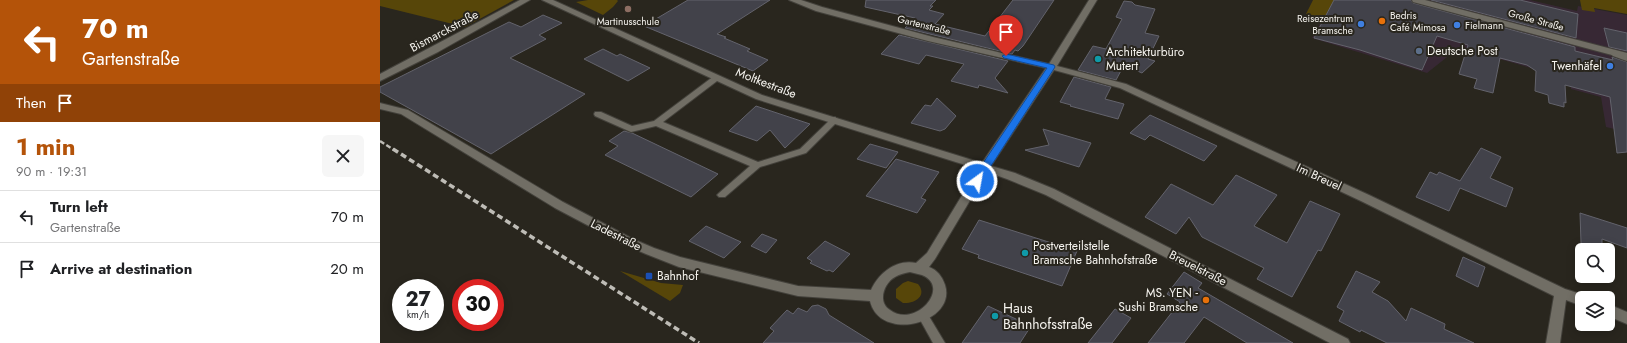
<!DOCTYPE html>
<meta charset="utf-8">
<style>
body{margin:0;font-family:Jost,sans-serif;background:#f6f6f6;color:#202124;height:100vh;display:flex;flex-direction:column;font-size:15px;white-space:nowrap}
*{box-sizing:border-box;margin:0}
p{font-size:13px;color:#757577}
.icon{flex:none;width:22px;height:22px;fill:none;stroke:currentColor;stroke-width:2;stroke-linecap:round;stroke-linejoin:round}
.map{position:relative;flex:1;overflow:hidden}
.panel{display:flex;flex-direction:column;background:#fff;width:380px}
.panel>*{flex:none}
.guide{background:#b45309;color:#fff;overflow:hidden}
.buttons{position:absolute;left:1195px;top:243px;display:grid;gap:8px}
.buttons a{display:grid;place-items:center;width:40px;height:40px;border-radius:6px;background:#fff;box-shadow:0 2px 10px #0003;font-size:20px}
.speed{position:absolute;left:12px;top:279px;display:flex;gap:8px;font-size:20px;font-weight:700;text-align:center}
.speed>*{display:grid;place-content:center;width:52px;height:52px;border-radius:50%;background:#fff;box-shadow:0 2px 10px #0003;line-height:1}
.speed small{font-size:10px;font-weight:400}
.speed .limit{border:6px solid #d22;background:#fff;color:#111}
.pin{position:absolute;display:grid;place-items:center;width:34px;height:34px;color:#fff;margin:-41px -17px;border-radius:50% 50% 50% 0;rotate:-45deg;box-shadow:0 0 4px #0007}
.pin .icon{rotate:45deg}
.me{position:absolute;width:44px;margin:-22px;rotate:32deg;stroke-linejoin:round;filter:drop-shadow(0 0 3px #0008)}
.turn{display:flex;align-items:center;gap:14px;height:84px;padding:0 16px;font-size:18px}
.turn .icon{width:52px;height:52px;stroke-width:2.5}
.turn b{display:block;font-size:28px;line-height:34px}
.then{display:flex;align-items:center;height:38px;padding:0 16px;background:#0003;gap:8px;font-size:15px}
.round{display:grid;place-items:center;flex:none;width:42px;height:42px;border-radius:6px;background:#f6f6f6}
.headline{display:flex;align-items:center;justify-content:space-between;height:68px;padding:0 16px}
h1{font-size:24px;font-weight:700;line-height:30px;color:#b45309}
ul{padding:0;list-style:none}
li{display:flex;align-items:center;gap:12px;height:52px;padding:0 16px;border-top:1px solid #e0e0e0}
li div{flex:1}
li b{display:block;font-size:15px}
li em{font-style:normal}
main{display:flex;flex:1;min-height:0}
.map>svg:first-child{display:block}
</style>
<main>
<section class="panel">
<div class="guide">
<div class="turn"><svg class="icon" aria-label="left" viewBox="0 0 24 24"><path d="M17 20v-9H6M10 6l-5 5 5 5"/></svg><div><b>70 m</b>Gartenstraße</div></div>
<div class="then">Then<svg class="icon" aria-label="arrive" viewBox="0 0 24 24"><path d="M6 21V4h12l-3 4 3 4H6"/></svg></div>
</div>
<div class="headline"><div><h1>1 min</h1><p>90 m · 19:31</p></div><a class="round"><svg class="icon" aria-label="close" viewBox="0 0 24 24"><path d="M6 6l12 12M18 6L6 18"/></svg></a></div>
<ul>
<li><svg class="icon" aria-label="left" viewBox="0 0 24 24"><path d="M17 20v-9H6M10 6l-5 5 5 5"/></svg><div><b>Turn left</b><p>Gartenstraße</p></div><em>70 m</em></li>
<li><svg class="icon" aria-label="arrive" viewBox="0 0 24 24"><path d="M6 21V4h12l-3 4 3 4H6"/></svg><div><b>Arrive at destination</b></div><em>20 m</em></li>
</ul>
</section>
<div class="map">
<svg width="1247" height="343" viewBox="0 0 1247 343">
<rect width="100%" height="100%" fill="#29261e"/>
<!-- commercial -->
<polygon fill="#372834" points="953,0 1150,0 1197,11 1198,6 1247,15 1247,132 1226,127 1221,97 1191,89 1190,79 1081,48 1081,46 1047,73 932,38"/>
<!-- green -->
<g fill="#574609">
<polygon points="0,0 134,0 85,27 0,6"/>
<polygon points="208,0 237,0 238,1 233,7 223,15 196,2"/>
<polygon points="933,0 963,0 956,13 948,11 945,18 926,14"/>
<polygon points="1200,0 1247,0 1247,14 1214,8 1215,12 1202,10"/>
<polygon points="240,271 281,283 303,285 300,293 290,301"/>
<path d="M528 281 538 284C548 296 534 304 523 303L516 298V289L523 283Z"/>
</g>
<!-- building -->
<g fill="#42424a" stroke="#63636c">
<polygon points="308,0 390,0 337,34 346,37 344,38 370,49 367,51 388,60 373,71 264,26"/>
<polygon points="486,0 556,0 550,6 553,6 549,10 564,14 555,24 605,36 633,0 674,0 643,46 638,51 635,50 632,54 525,28 535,18 485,7"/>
<polygon points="954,0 1031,0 1033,3 1195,47 1195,51 1233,60 1232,57 1247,62 1247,152 1237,153 1230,97 1185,85 1186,103 1184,102 1184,107 1169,103 1168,95 1155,91 1156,71 1147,65 1120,58 1113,93 1094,88 1097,79 1079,74 1088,45 1057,36 1042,70 980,50 934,38"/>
<polygon points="1051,0 1140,0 1198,14 1196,38"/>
<polygon points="744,1 752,2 755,5 775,9 765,33 779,36 768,59 775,61 762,73 744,65 736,80 698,70 713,46 726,49 742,19 736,17"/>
<polygon points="163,15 182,23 159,35 166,39 130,58 205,94 111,154 0,92 0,87 129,22 141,27"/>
<polygon points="1224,28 1247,33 1247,51 1229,47"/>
<polygon points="519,35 628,61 615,78 628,93 599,85 598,88 571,81 584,64 546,55 539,64 501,54"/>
<polygon points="223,49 237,56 240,54 270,68 248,81 204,59"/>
<polygon points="694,77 731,87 725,99 744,104 738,119 690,106 691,105 680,102"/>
<polygon points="557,98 576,116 565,129 560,131 531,123 545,105 551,106"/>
<polygon points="376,106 430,124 405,148 390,130 377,141 349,131"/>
<polygon points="770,115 837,146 824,161 770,135 765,140 750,133"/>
<polygon points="663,129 711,143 699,167 645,150 669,145"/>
<polygon points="244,131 252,133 338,174 311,197 225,155 238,146 229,141"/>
<polygon points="490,144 518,152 506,168 477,159"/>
<polygon points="1101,148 1121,157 1110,178 1133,188 1126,207 1080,188 1069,211 1036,197 1050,172 1057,175 1059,172 1080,181"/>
<polygon points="516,159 559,172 541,198 546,200 537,213 486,196"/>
<polygon points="856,175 897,195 874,226 907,243 930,201 960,214 941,251 938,250 912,297 877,279 884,268 822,237 809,217 796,234 765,217 791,184 833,205"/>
<polygon points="1200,213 1247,228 1247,248 1222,239 1222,250 1202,250 1202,272"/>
<polygon points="599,220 697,251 682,286 598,258 599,255 582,249"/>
<polygon points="326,226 361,242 344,258 309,241"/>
<polygon points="382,234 397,240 386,253 371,246"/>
<polygon points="445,241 470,254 453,272 449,270 447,271 430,263 432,261 427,258"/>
<polygon points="1083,257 1105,267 1098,287 1076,276"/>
<polygon points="976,271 1000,282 992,292 1008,301 1026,321 1031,308 1065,324 1064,329 1094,343 1007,343 981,330 980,332 959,321 964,311 957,307"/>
<polygon points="804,272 822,283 818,288 913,343 867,343 824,317 804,343 768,343 800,302 787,294"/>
<polygon points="438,305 446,309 449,315 494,343 383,343 394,331 390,328 407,310 413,314 418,308 427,312 432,306"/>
<polygon points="608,306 651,326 640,343 582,343"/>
<polygon points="735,309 751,318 732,343 708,343"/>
</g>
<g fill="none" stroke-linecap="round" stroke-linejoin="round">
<defs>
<g id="service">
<polygon points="334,76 340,76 341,78 283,122 378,162 420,149 452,118 455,117 459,120 426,153 380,167 345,197 339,197 337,195 339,193 370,166 276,126 251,132 215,116 214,114 215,112 221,112 252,126 274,121"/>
<polygon points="543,311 547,313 565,343 553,343 538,316 539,313"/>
</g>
<polygon id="pedestrian" points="1032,0 1045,0 1247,53 1247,59 1033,2"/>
<g id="minor">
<polygon points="140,0 150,0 58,52 0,81 0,74"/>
<path d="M162 0H173L382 95 602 163 666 68 548 41 436 11 409 0H421L442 7 553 37 669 64 709 0H717L677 66 746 84 989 195 1185 289 1207 296 1208 298H1202V306L1186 300 1180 343H1166L1174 296 981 201 740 88 674 70 611 166 635 173 674 189 968 339 970 343H950L666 195 627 179 607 172 555 259 549 267C557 270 562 276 565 285 577 323 500 343 490 301L418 296 299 267 266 254 245 245 175 208 21 114 0 109V103L28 110 183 202 253 239 274 248 300 257 418 286 491 290C499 273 516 259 536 263L547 253 598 169 376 99ZM530 272C534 273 538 274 542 275 572 287 535 329 510 310 497 302 504 283 515 277 520 274 525 273 530 272Z"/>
<polygon points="1236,51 1247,55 1247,61 1233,56 1231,54 1233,52"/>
<polygon points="1228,304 1247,312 1247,324 1228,316"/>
</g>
</defs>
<!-- service casing -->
<use href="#service" stroke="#43413b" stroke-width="2"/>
<!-- pedestrian casing -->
<use href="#pedestrian" stroke="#43413b" stroke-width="2"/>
<!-- minor casing -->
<use href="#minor" stroke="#43413b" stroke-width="2"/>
<!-- service -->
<use href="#service" fill="#716e65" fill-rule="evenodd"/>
<!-- pedestrian -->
<use href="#pedestrian" fill="#716e65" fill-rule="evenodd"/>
<!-- minor -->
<use href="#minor" fill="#716e65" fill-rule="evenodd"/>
<!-- rail-far1 -->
<polyline stroke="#bebcb6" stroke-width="2.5" stroke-dasharray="5 2.5" stroke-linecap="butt" points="0,141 14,150"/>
<!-- rail -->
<polyline stroke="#bebcb6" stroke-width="3.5" stroke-dasharray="6 3.5" stroke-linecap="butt" points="13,149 319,343"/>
</g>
<!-- route -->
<polygon fill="#1a73e8" stroke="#114b97" points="626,54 674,65 675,67 600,183 593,183 592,181 593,178 667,68 624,58 622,56"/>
<!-- markers -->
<circle fill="#8d6e63" stroke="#29261e" stroke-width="1.5" cx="248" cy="9" r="4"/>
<g fill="#e8710a" stroke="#29261e" stroke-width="1.5">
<circle cx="1002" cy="21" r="4"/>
<circle cx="826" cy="300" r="4"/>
</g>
<g fill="#3f7fe0" stroke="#29261e" stroke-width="1.5">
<circle cx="981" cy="24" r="4"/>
<circle cx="1077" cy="25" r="4"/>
<circle cx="1230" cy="66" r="4"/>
</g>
<circle fill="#5c6f8a" stroke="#29261e" stroke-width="1.5" cx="1039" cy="51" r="4"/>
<g fill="#0f9aa8" stroke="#29261e" stroke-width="1.5">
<circle cx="718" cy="59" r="4"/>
<circle cx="645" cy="253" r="4"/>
<circle cx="615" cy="316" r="4"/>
</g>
<rect fill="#1a4fb4" stroke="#29261e" stroke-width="1.5" x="265" y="272" width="8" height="8" rx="2"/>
<g text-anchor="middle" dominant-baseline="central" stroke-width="4" stroke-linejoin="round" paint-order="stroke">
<!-- far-poi labels -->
<g font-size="10" fill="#f6f4ef" stroke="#29261e" text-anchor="start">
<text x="1010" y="15">Bedris<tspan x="1010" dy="12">Café Mimosa</tspan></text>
<text x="973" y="18" text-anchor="end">Reisezentrum<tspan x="973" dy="12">Bramsche</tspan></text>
<text x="248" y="21" text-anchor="middle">Martinusschule</text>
<text x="1085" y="25">Fielmann</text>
</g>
<!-- far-street labels -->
<g font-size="10" fill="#f6f4ef" stroke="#29261e">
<text transform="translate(1156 20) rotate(15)">Große Straße</text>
<text transform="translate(544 25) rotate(14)">Gartenstraße</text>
</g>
<!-- street labels -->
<g font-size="12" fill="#f6f4ef" stroke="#29261e">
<text transform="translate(64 31) rotate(-28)">Bismarckstraße</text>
<text transform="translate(386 83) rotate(21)">Moltkestraße</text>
<text transform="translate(939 177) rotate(25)">Im Breuel</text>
<text transform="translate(236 235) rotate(27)">Ladestraße</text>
<text transform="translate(818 268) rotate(27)">Breuelstraße</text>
</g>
<!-- poi labels -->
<g font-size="12" fill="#f6f4ef" stroke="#29261e" text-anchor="start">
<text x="1047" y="51">Deutsche Post</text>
<text x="726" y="52">Architekturbüro<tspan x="726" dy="14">Mutert</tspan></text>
<text x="1222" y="66" text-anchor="end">Twenhäfel</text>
<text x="653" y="246">Postverteilstelle<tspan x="653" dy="14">Bramsche Bahnhofstraße</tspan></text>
<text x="277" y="276">Bahnhof</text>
<text x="818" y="293" text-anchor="end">MS. YEN -<tspan x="818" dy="14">Sushi Bramsche</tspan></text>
</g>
<!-- near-poi labels -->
<g font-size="14" fill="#f6f4ef" stroke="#29261e" text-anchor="start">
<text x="623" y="308">Haus<tspan x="623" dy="16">Bahnhofsstraße</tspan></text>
</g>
</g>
</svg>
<div class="buttons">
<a><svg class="icon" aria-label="search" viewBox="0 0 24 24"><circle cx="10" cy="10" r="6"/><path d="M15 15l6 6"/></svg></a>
<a><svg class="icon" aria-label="layers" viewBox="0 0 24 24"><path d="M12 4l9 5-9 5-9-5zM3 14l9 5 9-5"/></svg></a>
</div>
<div class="speed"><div>27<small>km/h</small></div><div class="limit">30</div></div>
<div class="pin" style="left:626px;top:56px;background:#d93025"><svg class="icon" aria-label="arrive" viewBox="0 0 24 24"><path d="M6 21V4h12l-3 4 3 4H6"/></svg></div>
<svg class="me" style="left:597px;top:181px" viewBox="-20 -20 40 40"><circle r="17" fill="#1a73e8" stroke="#fff" stroke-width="3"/><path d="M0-11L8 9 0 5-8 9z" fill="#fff"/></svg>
</div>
</main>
